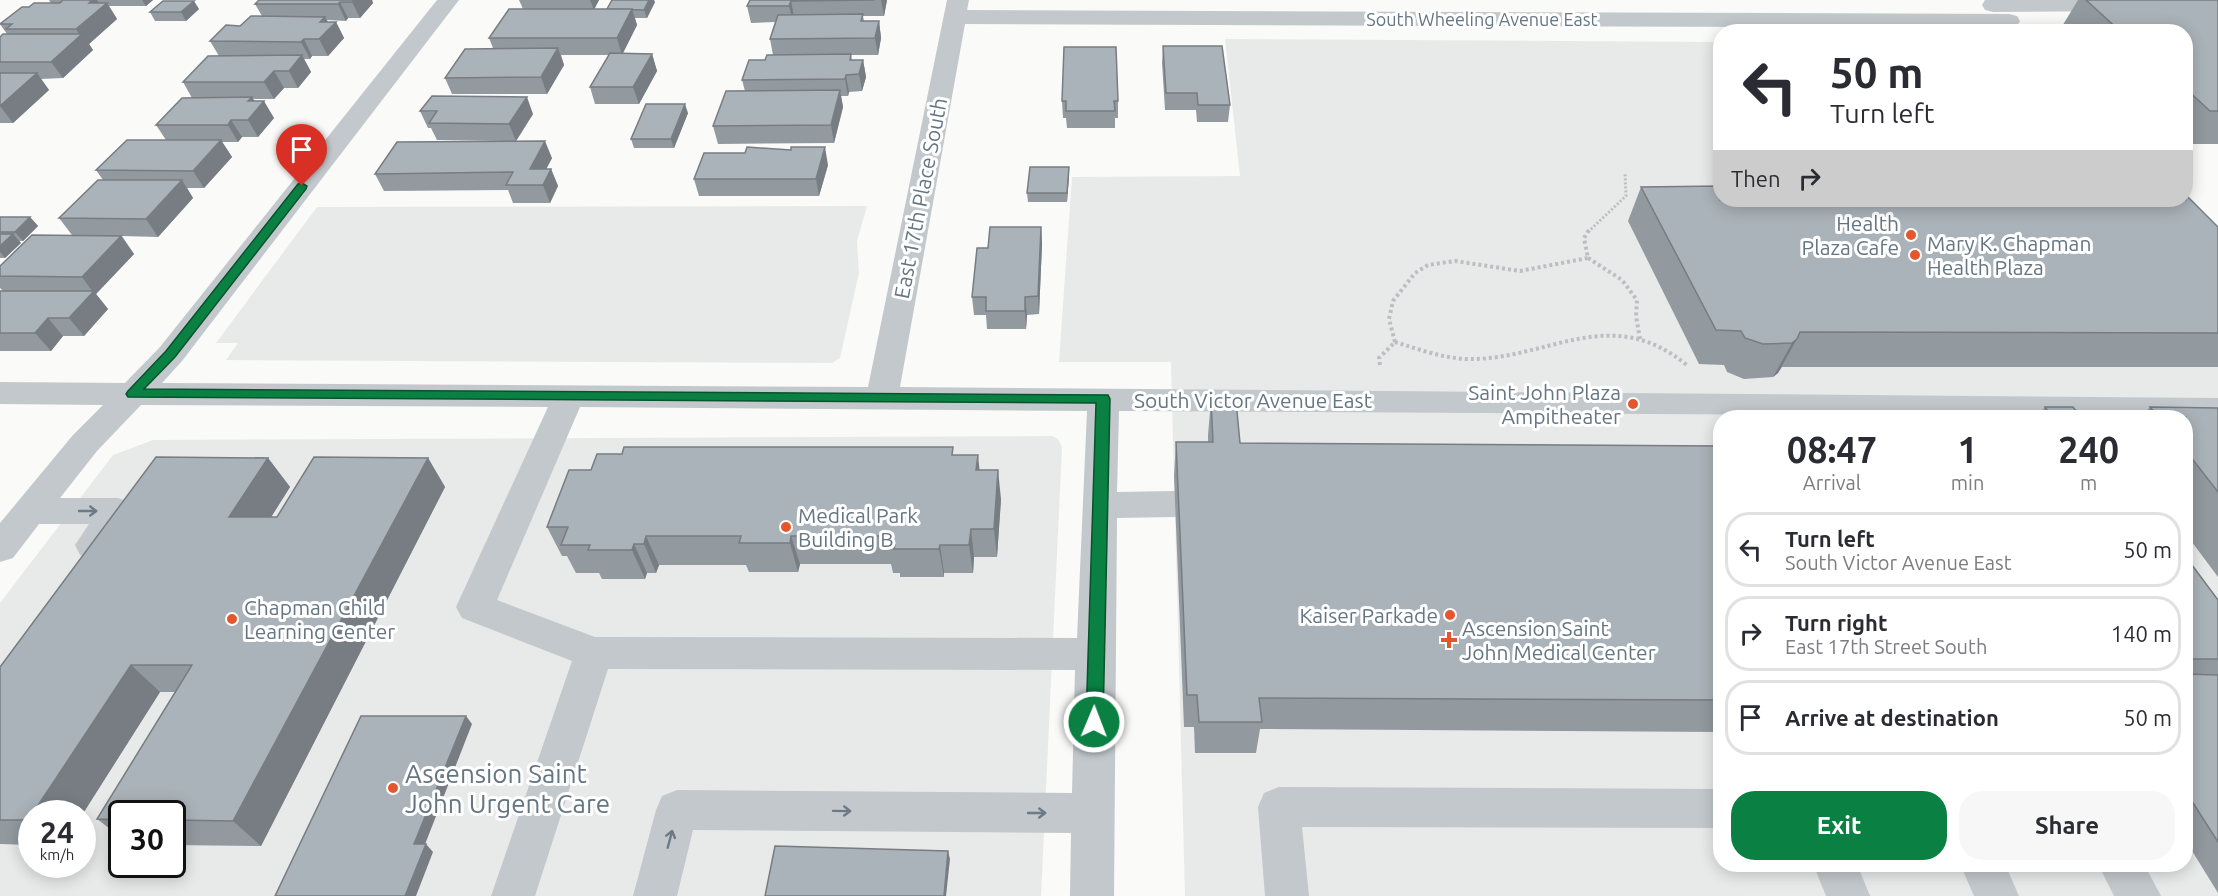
<!DOCTYPE html>
<style>
body{margin:0;font-family:Ubuntu,sans-serif;background:#f7f7f7;color:#2b2b33;height:100vh;display:flex;flex-direction:column;font-size:22px;white-space:nowrap}
*{box-sizing:border-box;margin:0}
p{font-size:20px;color:#7c7c81}
.icon{flex:none;width:33px;height:33px;fill:none;stroke:currentColor;stroke-width:2;stroke-linecap:round;stroke-linejoin:round}
.map{position:relative;flex:1;overflow:hidden}
.panel{position:absolute;left:1713px;top:410px;width:480px;height:462px;display:flex;flex-direction:column;background:#fff;border-radius:24px;box-shadow:0 3px 15px #0003}
.panel>*{flex:none}
.top-card{position:absolute;left:1713px;top:24px;width:480px;height:183px;border-radius:24px;box-shadow:0 3px 15px #0003;background:#fff;color:#2b2b33;overflow:hidden}
.speed{position:absolute;left:18px;top:800px;display:flex;gap:12px;font-size:30px;font-weight:700;text-align:center}
.speed>*{display:grid;place-content:center;width:78px;height:78px;border-radius:50%;background:#fff;box-shadow:0 3px 15px #0003;line-height:1}
.speed small{font-size:15px;font-weight:400}
.speed .limit{border:3px solid #111;border-radius:9px;background:#fff;color:#111}
.pin{position:absolute;display:grid;place-items:center;width:51px;height:51px;color:#fff;margin:-62px -26px;border-radius:50% 50% 50% 0;rotate:-45deg;box-shadow:0 0 6px #0007}
.pin .icon{rotate:45deg}
.me{position:absolute;width:66px;margin:-33px;rotate:1deg;stroke-linejoin:round;filter:drop-shadow(0 0 4px #0008)}
.turn{display:flex;align-items:center;gap:21px;height:126px;padding:0 18px;font-size:27px}
.turn .icon{width:78px;height:78px;stroke-width:2.5}
.turn b{display:block;font-size:42px;line-height:51px}
.then{display:flex;align-items:center;height:57px;padding:0 18px;background:#0003;gap:12px;font-size:22px}
.eta{display:flex;justify-content:space-evenly;align-items:center;height:102px;text-align:center}
.eta b{font-size:36px;font-weight:600;line-height:42px}
.cta{display:flex;gap:12px;margin-top:auto;padding:12px 18px}
.cta a{flex:1;height:69px;border-radius:24px;background:#0b8043;color:#fff;font-size:24px;font-weight:600;line-height:69px;text-align:center}
.cta a+a{background:#f7f7f7;color:#2b2b33}
ul{padding:0;list-style:none}
li{display:flex;align-items:center;gap:18px;height:75px;margin:0 12px 9px;padding:0 6px;border:3px solid #e1e1e2;border-radius:24px}
li div{flex:1}
li b{display:block;font-size:22px}
li em{font-style:normal}
.map>svg:first-child{display:block}
</style>
<div class="map">
<svg width="2218" height="896" viewBox="0 0 2218 896">
<rect width="100%" height="100%" fill="#fafaf8"/>
<!-- built -->
<g fill="#e8e9e9" fill-rule="evenodd">
<path d="M1225 39 1720 42V200L2218 262V896H1185L1171 362H1059L1072 177 1240 176ZM1720 417H2186V864H1720Z"/>
<polygon points="867,206 857,241 859,273 840,358 832,363 226,360 238,343 216,343 317,207"/>
<path d="M1052 436 1058 439 1062 447 1041 896H0V603L113 455 153 440ZM32 813H82V864H32ZM122 813H172V864H122Z"/>
</g>
<g fill="none" stroke-linecap="round" stroke-linejoin="round">
<!-- path-far1 -->
<polyline stroke="#bbbfc2" stroke-width="3" stroke-dasharray="2 2" stroke-linecap="butt" points="1588,232 1626,196 1625,173"/>
<!-- path -->
<g stroke="#bbbfc2" stroke-width="4" stroke-dasharray="3 3" stroke-linecap="butt">
<polyline points="1588,258 1622,280 1637,300 1636,316 1640,339"/>
<polyline points="1395,342 1389,319 1393,301 1415,273 1428,265 1455,261 1520,271 1588,258 1584,238 1589,230"/>
<path d="M1395 342C1418 349 1442 358 1467 359 1547 361 1610 301 1688 366"/>
<polyline points="1380,365 1379,358 1395,342"/>
</g>
<!-- minor -->
<g fill="#c3c8cc" fill-rule="evenodd">
<path d="M437 0H459L182 361 162 383 868 387 947 0H969L967 10 2009 14 2017 16 2020 21 2017 26 2009 28 965 24 900 387 2218 398V420H2186V417L1119 411 1117 492 1175 491 1187 495 1192 504 1187 513 1175 517 1117 518 1114 896H1070L1071 833 693 830 677 896H633L656 810 662 796 677 790 1072 793 1075 670 608 669 535 896H491L572 661 462 618 456 607 548 407 141 405 97 451 60 498H118L130 502 135 511 106 555 93 559 80 555 75 545 89 524H39L13 558 0 562V523L73 435 103 405 0 404V382L125 383 160 347ZM580 407 1087 411 1077 638 595 637 497 600Z"/>
<polygon points="1985,0 2128,0 2131,4 2128,9 2120,11 1993,12 1985,10 1982,5"/>
<polygon points="1279,787 1720,789 1720,828 1302,827 1309,896 1265,896 1258,807 1264,793"/>
<polygon points="1813,864 1857,864 1870,896 1826,896"/>
<polygon points="1960,864 2005,864 2019,896 1974,896"/>
<polygon points="2098,864 2144,864 2161,896 2114,896"/>
</g>
</g>
<!-- wall -->
<g fill="#929a9f">
<polygon points="49,0 153,0 146,6 109,6 117,19 89,44 93,50 63,78 41,79 49,90 13,123 0,123 0,37 7,34 0,24 51,3"/>
<polygon points="259,0 372,0 373,3 360,18 348,18 346,21 327,20 328,22 336,22 344,38 328,56 312,56 310,59 304,59 311,72 298,88 284,88 274,99 253,99 274,118 258,137 242,137 238,142 222,142 232,157 204,188 187,188 193,198 158,237 122,236 134,254 96,294 108,309 84,336 63,336 51,351 0,351 0,291 3,291 0,288 0,266 72,235 59,218 103,180 96,170 166,140 156,125 192,98 183,82 219,56 210,41 262,16 255,4"/>
<polygon points="519,0 599,0 594,9 607,9 655,2 647,18 635,18 637,25 623,53 652,54 657,71 639,104 595,104 590,87 609,55 561,55 564,65 547,94 452,94 445,78 493,48 489,38 523,9"/>
<polygon points="750,0 887,0 884,16 863,16 864,21 879,21 881,38 878,55 851,55 852,60 863,60 866,77 862,91 849,92 848,96 841,96 843,107 834,143 718,144 713,126 745,91 742,80 765,60 773,55 770,39 775,22 751,23 747,6"/>
<polygon points="2078,0 2218,0 2218,144 2186,144 2186,32 2066,32 2061,28"/>
<polygon points="199,9 186,21 155,21 150,12"/>
<polygon points="1163,46 1230,105 1228,122 1197,122 1196,110 1165,110 1162,63"/>
<polygon points="1062,101 1118,101 1118,118 1115,118 1115,128 1067,128 1066,118 1063,118"/>
<polygon points="420,111 533,114 516,141 552,158 546,169 551,169 558,186 550,203 513,203 508,190 384,191 375,174 504,141 437,140 431,128 428,128"/>
<polygon points="688,113 674,148 634,148 631,139"/>
<polygon points="828,165 819,196 699,196 694,179"/>
<polygon points="1069,167 1067,202 1028,202 1027,193"/>
<polygon points="1641,187 2218,227 2218,367 1782,367 1778,373 1773,377 1744,379 1727,372 1724,365 1699,364 1628,221"/>
<polygon points="0,217 30,217 38,226 23,241 19,241 21,243 5,258 0,258"/>
<polygon points="1041,227 1042,244 1039,314 1027,315 1026,329 987,329 986,315 974,315 972,297 988,248"/>
<polygon points="1211,400 1240,443 1720,446 1720,732 1260,729 1256,753 1195,753 1194,727 1184,727 1174,476 1176,442 1208,442 1208,435"/>
<polygon points="2045,407 2081,417 2037,417"/>
<polygon points="2150,407 2218,408 2218,577 2186,534 2186,417 2141,417"/>
<polygon points="954,455 980,470 1001,499 997,557 974,557 973,573 944,573 944,577 900,577 900,573 893,573 891,564 800,564 798,572 749,572 746,565 659,565 656,573 647,573 645,579 602,579 599,573 576,573 567,556 562,556 547,527 591,470"/>
<polygon points="268,458 290,487 271,517 277,517 428,458 445,487 261,846 172,845 172,813 122,813 122,838 97,819 176,692 160,692 82,815 82,813 32,813 32,845 0,844 0,667"/>
<polygon points="2186,557 2218,600 2218,893 2186,841"/>
</g>
<!-- shaded-wall -->
<g fill="#777d82">
<polygon points="92,0 97,0 102,7 107,3 117,19 89,44 93,50 63,78 51,62 80,36 76,29 89,3"/>
<polygon points="142,0 153,0 146,6"/>
<polygon points="354,0 372,0 373,3 360,18 352,2"/>
<polygon points="590,0 599,0 594,10"/>
<polygon points="649,0 654,0 655,2 647,18 644,10"/>
<polygon points="881,0 887,0 884,16"/>
<polygon points="194,1 199,9 186,21 181,12"/>
<polygon points="791,1 794,17 793,22 789,6"/>
<polygon points="340,2 348,18 346,21 338,4"/>
<polygon points="632,9 637,25 622,55 617,38"/>
<polygon points="325,17 331,28 336,22 344,38 328,56 319,39 320,22"/>
<polygon points="879,21 881,38 878,55 875,38"/>
<polygon points="304,39 312,56 310,59 301,42"/>
<polygon points="558,48 564,65 547,94 541,77"/>
<polygon points="652,54 657,71 639,104 633,87"/>
<polygon points="302,55 311,72 298,88 289,71"/>
<polygon points="863,60 866,77 862,91 859,74"/>
<polygon points="274,71 284,88 274,99 264,82"/>
<polygon points="37,73 49,90 13,123 0,106"/>
<polygon points="846,75 849,92 848,96 845,79"/>
<polygon points="840,90 843,107 834,143 831,125"/>
<polygon points="252,97 258,108 264,101 274,118 258,137 248,120 248,101"/>
<polygon points="527,97 533,114 516,141 509,124"/>
<polygon points="685,104 688,113 674,148 671,139"/>
<polygon points="231,120 242,137 238,142 228,125"/>
<polygon points="221,140 232,157 204,188 193,171"/>
<polygon points="545,141 552,158 538,185 530,169"/>
<polygon points="825,147 828,165 819,196 816,179"/>
<polygon points="1069,167 1069,176 1067,202 1067,193"/>
<polygon points="551,169 558,186 550,203 543,185"/>
<polygon points="182,180 193,198 158,237 146,219"/>
<polygon points="30,217 38,226 23,241 15,232"/>
<polygon points="1041,227 1042,244 1039,314 1038,296"/>
<polygon points="13,234 21,243 5,258 0,252 0,246"/>
<polygon points="121,236 134,254 96,294 108,309 84,336 69,318 93,292 82,277"/>
<polygon points="1025,297 1027,315 1026,329 1025,311"/>
<polygon points="48,318 63,336 51,351 35,333"/>
<polygon points="1797,339 1778,373 1773,377 1792,343"/>
<polygon points="978,455 981,484 976,470"/>
<polygon points="268,458 290,487 253,546 229,517"/>
<polygon points="428,458 445,487 261,846 233,821"/>
<polygon points="998,470 1001,499 997,557 994,529"/>
<polygon points="971,529 974,557 973,573 969,545"/>
<polygon points="646,536 659,565 656,573 644,544"/>
<polygon points="791,536 800,564 798,572 790,543"/>
<polygon points="634,544 647,573 645,579 632,550"/>
<polygon points="940,545 944,573 944,577 939,549"/>
<polygon points="131,665 160,692 82,815 82,813 33,813"/>
<polygon points="466,716 472,724 422,852 414,844"/>
<polygon points="32,815 32,823 28,820"/>
<polygon points="426,844 433,852 416,896 405,896"/>
<polygon points="948,851 950,859 946,896 944,896"/>
</g>
<!-- building -->
<g fill="#aab3b9" stroke="#777d82" stroke-width="1.5">
<polygon points="63,0 92,0 89,3 107,3 76,29 6,29 12,24 0,24 22,7 29,7 34,3 60,3"/>
<polygon points="259,0 354,0 352,2 340,2 338,4 255,4"/>
<polygon points="612,0 649,0 644,10 607,9"/>
<polygon points="750,0 875,0 791,1 789,6 747,6"/>
<polygon points="2086,0 2218,0 2218,111 2210,111 2186,89 2186,32 2121,32"/>
<polygon points="163,1 194,1 181,12 150,12"/>
<polygon points="509,9 632,9 617,38 489,38"/>
<polygon points="863,14 861,21 879,21 875,38 770,39 778,15"/>
<polygon points="251,16 325,17 320,22 336,22 319,39 304,39 301,42 210,41 226,25 240,26"/>
<polygon points="3,34 82,34 51,62 0,62 0,37"/>
<polygon points="1163,46 1222,46 1230,105 1198,105 1197,93 1166,93"/>
<polygon points="1064,47 1116,47 1118,101 1114,101 1115,111 1066,111 1066,101 1062,101"/>
<polygon points="558,48 541,77 445,78 465,49"/>
<polygon points="610,53 652,54 633,87 590,87"/>
<polygon points="851,54 850,60 863,60 859,74 846,75 845,79 742,80 749,60 765,60 767,55"/>
<polygon points="302,55 289,71 274,71 264,82 183,82 208,56"/>
<polygon points="0,73 37,73 0,106"/>
<polygon points="840,90 831,125 713,126 726,91"/>
<polygon points="432,96 527,97 509,124 429,123 437,111 420,111"/>
<polygon points="252,97 248,101 264,101 248,120 231,120 228,125 156,125 182,98"/>
<polygon points="646,104 685,104 671,139 631,139"/>
<polygon points="127,140 221,140 193,171 96,170"/>
<polygon points="545,141 530,169 551,169 543,185 506,185 513,172 375,174 397,142"/>
<polygon points="747,147 791,150 791,147 825,147 816,179 694,179 704,153 745,153"/>
<polygon points="1030,167 1069,167 1067,193 1027,193"/>
<polygon points="98,180 182,180 146,219 59,218"/>
<polygon points="1720,186 1720,200 2186,200 2186,195 2218,227 2218,333 1800,332 1797,339 1792,343 1763,344 1745,338 1741,331 1716,330 1641,187"/>
<polygon points="0,217 30,217 15,232 0,232"/>
<polygon points="990,227 1041,227 1038,296 1025,297 1025,311 986,311 986,297 972,297 977,248 988,248"/>
<polygon points="0,234 13,234 0,246"/>
<polygon points="32,235 121,236 82,277 0,276 0,266"/>
<polygon points="0,291 94,291 69,318 48,318 35,333 0,333"/>
<polygon points="1211,400 1236,401 1240,443 1720,446 1720,700 1259,698 1262,722 1199,722 1197,695 1187,695 1176,442 1213,442"/>
<polygon points="2045,407 2073,407 2081,417 2052,417"/>
<polygon points="2150,407 2218,408 2218,492 2186,451 2186,417 2158,417"/>
<polygon points="624,447 953,447 952,455 978,455 976,470 998,470 994,529 971,529 969,545 940,545 939,549 894,549 895,545 887,545 888,536 791,536 790,543 739,543 741,536 646,536 644,544 634,544 632,550 588,550 590,545 561,545 568,527 547,527 569,470 591,470 597,454 622,454"/>
<polygon points="156,457 268,458 229,517 277,517 314,457 428,458 233,821 172,820 172,813 122,813 122,820 97,819 192,665 131,665 33,813 32,813 32,815 28,820 0,820 0,667"/>
<polygon points="2186,557 2218,600 2218,659 2186,659"/>
<polygon points="2186,674 2218,675 2218,842 2186,792"/>
<polygon points="361,716 466,716 414,844 426,844 405,896 275,896"/>
<polygon points="775,846 948,851 944,896 765,896"/>
</g>
<!-- one-way arrows -->
<defs><path id="oneway-shaft" d="M-6 0H5M1.5-3L5.5 0L1.5 3" fill="none" stroke-width="1.6" stroke-linecap="round" stroke-linejoin="round" transform="scale(1.5)"/></defs>
<g stroke="#6a7a87">
<use href="#oneway-shaft" transform="translate(88 511)"/>
<use href="#oneway-shaft" transform="translate(842 811) rotate(1)"/>
<use href="#oneway-shaft" transform="translate(1037 813)"/>
<use href="#oneway-shaft" transform="translate(670 839) rotate(-75)"/>
</g>
<!-- route -->
<polygon fill="#0b8043" stroke="#07532c" stroke-width="1.5" points="302,183 307,186 306,189 175,357 144,389 1108,395 1110,399 1103,722 1100,728 1094,730 1088,728 1086,722 1096,403 128,397 126,394 128,391 166,351 298,184"/>
<!-- markers -->
<g fill="#e4572e" stroke="#fff" stroke-width="2">
<circle cx="1911" cy="235" r="6"/>
<circle cx="1915" cy="255" r="6"/>
<circle cx="1633" cy="404" r="6"/>
<circle cx="786" cy="527" r="6"/>
<circle cx="1450" cy="615" r="6"/>
<circle cx="232" cy="619" r="6"/>
<path d="M1446 631h6v6h6v6h-6v6h-6v-6h-6v-6h6z"/>
<circle cx="393" cy="788" r="6"/>
</g>
<g text-anchor="middle" dominant-baseline="central" stroke-width="6" stroke-linejoin="round" paint-order="stroke">
<!-- far-street labels -->
<g font-size="18" fill="#657683" stroke="#fff">
<text x="1482" y="19">South Wheeling Avenue East</text>
</g>
<!-- street labels -->
<g font-size="21" fill="#657683" stroke="#fff">
<text transform="translate(920 198) rotate(-79)">East 17th Place South</text>
<text x="1253" y="400">South Victor Avenue East</text>
</g>
<!-- poi labels -->
<g font-size="21" fill="#657683" stroke="#fff" text-anchor="start">
<text x="1899" y="223" text-anchor="end">Health<tspan x="1899" dy="24">Plaza Cafe</tspan></text>
<text x="1927" y="243">Mary K. Chapman<tspan x="1927" dy="24">Health Plaza</tspan></text>
<text x="1621" y="392" text-anchor="end">Saint John Plaza<tspan x="1621" dy="24">Ampitheater</tspan></text>
<text x="798" y="515">Medical Park<tspan x="798" dy="24">Building B</tspan></text>
<text x="244" y="607">Chapman Child<tspan x="244" dy="24">Learning Center</tspan></text>
<text x="1438" y="615" text-anchor="end">Kaiser Parkade</text>
<text x="1462" y="628">Ascension Saint<tspan x="1462" dy="24">John Medical Center</tspan></text>
</g>
<!-- near-poi labels -->
<g font-size="26" fill="#657683" stroke="#fff" text-anchor="start">
<text x="405" y="773">Ascension Saint<tspan x="405" dy="30">John Urgent Care</tspan></text>
</g>
</g>
</svg>
<div class="speed"><div>24<small>km/h</small></div><div class="limit">30</div></div>
<div class="pin" style="left:302px;top:186px;background:#d93025"><svg class="icon" aria-label="arrive" viewBox="0 0 24 24"><path d="M6 21V4h12l-3 4 3 4H6"/></svg></div>
<svg class="me" style="left:1094px;top:722px" viewBox="-20 -20 40 40"><circle r="17" fill="#0b8043" stroke="#fff" stroke-width="3"/><path d="M0-11L8 9 0 5-8 9z" fill="#fff"/></svg>
<div class="top-card">
<div class="turn"><svg class="icon" aria-label="left" viewBox="0 0 24 24"><path d="M17 20v-9H6M10 6l-5 5 5 5"/></svg><div><b>50 m</b>Turn left</div></div>
<div class="then">Then<svg class="icon" aria-label="right" viewBox="0 0 24 24"><path d="M7 20v-9h11M14 6l5 5-5 5"/></svg></div>
</div>
<section class="panel">
<div class="eta">
<div><b>08:47</b><p>Arrival</p></div>
<div><b>1</b><p>min</p></div>
<div><b>240</b><p>m</p></div>
</div>
<ul>
<li><svg class="icon" aria-label="left" viewBox="0 0 24 24"><path d="M17 20v-9H6M10 6l-5 5 5 5"/></svg><div><b>Turn left</b><p>South Victor Avenue East</p></div><em>50 m</em></li>
<li><svg class="icon" aria-label="right" viewBox="0 0 24 24"><path d="M7 20v-9h11M14 6l5 5-5 5"/></svg><div><b>Turn right</b><p>East 17th Street South</p></div><em>140 m</em></li>
<li><svg class="icon" aria-label="arrive" viewBox="0 0 24 24"><path d="M6 21V4h12l-3 4 3 4H6"/></svg><div><b>Arrive at destination</b></div><em>50 m</em></li>
</ul>
<div class="cta"><a>Exit</a><a>Share</a></div>
</section>
</div>
